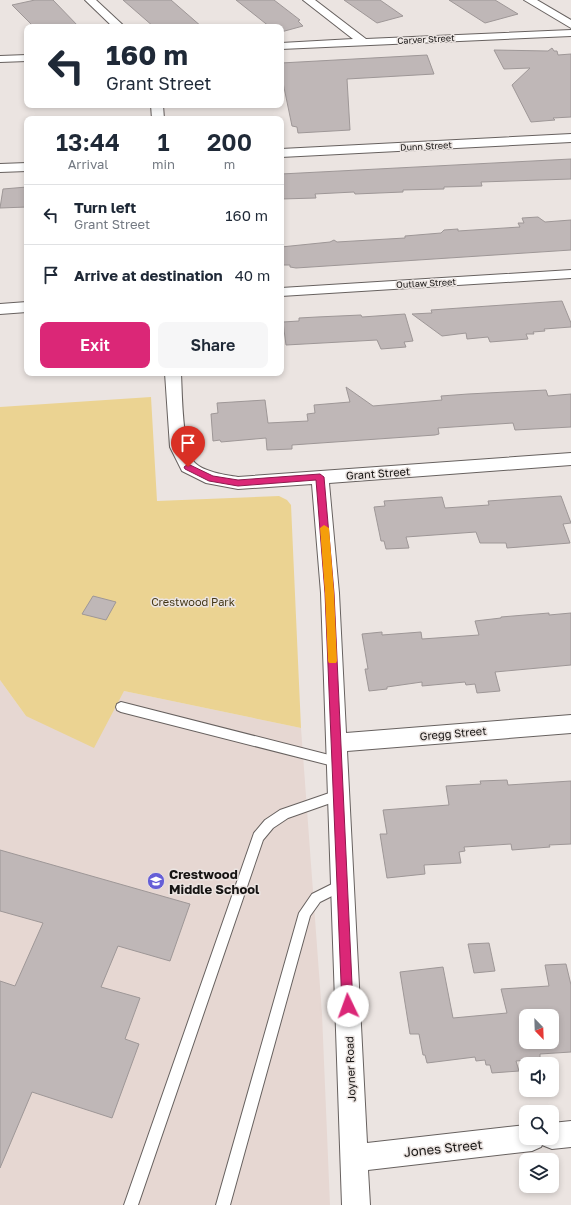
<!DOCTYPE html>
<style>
body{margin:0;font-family:"Golos Text",sans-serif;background:#f6f6f7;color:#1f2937;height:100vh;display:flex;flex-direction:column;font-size:15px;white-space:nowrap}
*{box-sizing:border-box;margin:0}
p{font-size:13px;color:#747a83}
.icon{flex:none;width:22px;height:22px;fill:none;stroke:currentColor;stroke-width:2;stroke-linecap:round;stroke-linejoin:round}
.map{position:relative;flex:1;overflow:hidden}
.panel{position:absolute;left:24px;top:116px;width:260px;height:260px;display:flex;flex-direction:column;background:#fff;border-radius:8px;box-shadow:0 2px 6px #0003}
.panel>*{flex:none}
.hud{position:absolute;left:24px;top:24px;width:260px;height:84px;border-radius:8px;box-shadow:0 2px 6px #0003;background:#fff;color:#1f2937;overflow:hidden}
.needle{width:26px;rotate:157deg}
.controls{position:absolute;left:519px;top:1009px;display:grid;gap:8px}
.controls a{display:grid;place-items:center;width:40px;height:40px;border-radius:8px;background:#fff;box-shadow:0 2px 6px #0003;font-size:20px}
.pin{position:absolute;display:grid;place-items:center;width:34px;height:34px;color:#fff;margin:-41px -17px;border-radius:50% 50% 50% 0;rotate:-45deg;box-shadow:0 0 4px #0007}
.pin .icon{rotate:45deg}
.me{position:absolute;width:44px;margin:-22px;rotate:357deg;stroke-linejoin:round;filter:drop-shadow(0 0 3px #0008)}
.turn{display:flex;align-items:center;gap:14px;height:84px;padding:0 16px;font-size:18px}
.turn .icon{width:52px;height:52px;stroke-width:2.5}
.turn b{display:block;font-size:28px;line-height:34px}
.eta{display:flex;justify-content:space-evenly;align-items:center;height:68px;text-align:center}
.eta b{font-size:24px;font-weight:600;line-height:28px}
.button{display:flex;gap:8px;margin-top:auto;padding:8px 16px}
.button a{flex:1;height:46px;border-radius:8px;background:#db2777;color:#fff;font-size:16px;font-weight:600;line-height:46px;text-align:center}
.button a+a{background:#f6f6f7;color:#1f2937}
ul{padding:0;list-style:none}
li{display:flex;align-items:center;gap:12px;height:60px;padding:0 16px;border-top:1px solid #e0e1e3}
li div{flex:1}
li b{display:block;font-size:15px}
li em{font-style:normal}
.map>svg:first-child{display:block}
</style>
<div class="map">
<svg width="571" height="1205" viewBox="0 0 571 1205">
<rect width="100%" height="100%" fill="#ebe4e1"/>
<!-- built -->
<polygon fill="#e6d7d2" points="0,680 26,716 124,691 301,728 322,1014 330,1205 0,1205"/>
<!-- green -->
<polygon fill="#ebd392" points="151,397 157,501 279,496 287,500 291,505 301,728 124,691 94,748 26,716 0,680 0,407"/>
<!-- building -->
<g fill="#bfb7b7" stroke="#9e9797" fill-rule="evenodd">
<polygon points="35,0 53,0 79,27 34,27 12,5"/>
<polygon points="123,0 171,0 202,27 154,27"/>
<polygon points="236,0 274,0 300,20 298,21 303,26 281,32 281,27 270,27"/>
<polygon points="344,0 380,0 403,16 377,23"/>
<polygon points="449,0 495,0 518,14 485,23"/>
<polygon points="552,48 554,51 557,51 558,55 571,54 571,117 553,118 555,120 531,122 512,85 530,68 504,69 494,50 548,51"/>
<polygon points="427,55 434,74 347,79 350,130 298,133 297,127 292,126 281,73 281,63"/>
<polygon points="571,159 571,179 481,182 482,186 444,187 444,189 403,190 403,192 355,194 354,192 315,194 316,198 281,199 281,174"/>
<polygon points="27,187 27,207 0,208 3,189"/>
<polygon points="538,217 545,222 571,220 571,250 296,268 290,267 290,265 281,265 281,247 330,242 334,240 337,242 405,238 405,236 441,233 444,230 458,229 458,231 520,227 518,223 524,223 522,218"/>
<polygon points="562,301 571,323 571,327 544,329 545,331 533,332 534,334 526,334 528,339 490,342 488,337 467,339 466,333 442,336 412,314 432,313 431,310"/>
<polygon points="405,314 413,341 404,342 406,347 381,349 377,340 286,345 283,322 299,321 299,318 317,317 361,315 362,317"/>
<polygon points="346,387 373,406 442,400 441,396 468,394 546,390 548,396 571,394 571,427 515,430 513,423 438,428 439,434 435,435 292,445 292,449 267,450 266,438 221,442 220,440 213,441 211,414 218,413 217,403 265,400 268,423 308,421 307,414 315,413 314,405 350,402"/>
<polygon points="561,496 571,523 563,524 570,543 507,548 506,543 480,543 476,532 406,537 409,548 386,549 384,541 381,541 374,507 385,506 384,501 442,497 445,508 489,505 488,501"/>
<polygon points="93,596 116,602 106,620 82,614"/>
<polygon points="549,613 549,615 571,613 571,665 495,672 500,691 477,693 475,684 466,685 465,682 422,686 422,682 387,687 387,689 369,691 365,669 368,669 362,634 382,632 382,635 421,632 422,639 479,635 475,621 501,618 501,617"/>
<polygon points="507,780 508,785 571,781 571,844 549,845 550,847 512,850 511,844 464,847 465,851 459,852 461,863 424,865 425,874 387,878 380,834 387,834 383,810 449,805 446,786 481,784 480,781"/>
<polygon points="0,850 190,904 170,961 118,946 101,987 140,998 125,1039 139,1044 112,1118 32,1092 0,1168 0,981 15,986 43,923 0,911"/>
<polygon points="489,943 495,971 474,973 468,944"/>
<path d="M566 964 571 985V1052L540 1054V1059L516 1061 519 1071 492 1073 490 1065H486L485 1060 476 1061 475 1057 427 1063 425 1055H423L419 1034H410L400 972 443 967 453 1018 507 1013 501 989 549 986 545 965ZM526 1016H552V1042H526Z"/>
</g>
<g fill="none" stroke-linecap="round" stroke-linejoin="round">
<defs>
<g id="lane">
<polygon points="121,702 337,757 341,759 343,762 341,765 337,767 121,712 117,710 116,707 117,704"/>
<polygon points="338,790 342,791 344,795 342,799 288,818 273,828 263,840 138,1205 124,1205 254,833 265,820 280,810"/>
<polygon points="342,879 346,881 348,885 346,889 320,902 310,916 230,1205 216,1205 299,913 312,894"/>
</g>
<g id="street">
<polygon points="85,0 96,0 125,27 113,27"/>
<polygon points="303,0 315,0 366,39 571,30 571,36 281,49 281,43 353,39"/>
<polygon points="524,0 537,0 571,20 571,28"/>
<polygon points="27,55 27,61 0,62 0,56"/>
<polygon points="151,105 163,105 164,119 152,119"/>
<polygon points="571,134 571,142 281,157 281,149"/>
<polygon points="27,163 27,171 0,172 0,164"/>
<polygon points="571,270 571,278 281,296 281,288"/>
<polygon points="27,302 27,312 0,314 0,304"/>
<path d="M165 373H181C182 392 182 451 195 463 204 472 226 475 238 477L571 453V465L329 483 339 593 346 733 571 715V733L347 751 367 1143 526 1125V1138H552V1123L571 1121V1147L552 1149 542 1145 541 1147 532 1151 368 1170 370 1205H342L321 593 312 484 238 489 206 483 182 471 170 447Z"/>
</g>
</defs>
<!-- lane casing -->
<use href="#lane" stroke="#67615f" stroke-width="2"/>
<!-- street casing -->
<use href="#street" stroke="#67615f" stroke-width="2"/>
<!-- lane -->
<use href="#lane" fill="#fff" fill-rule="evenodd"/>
<!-- street -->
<use href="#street" fill="#fff" fill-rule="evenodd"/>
</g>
<!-- route -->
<polygon fill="#db2777" stroke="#8e194d" points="188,464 213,476 238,480 320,474 324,477 334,593 353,1006 352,1010 348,1012 343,1010 342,1006 325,593 316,480 238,486 209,481 185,469 184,467"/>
<!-- slow -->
<polygon fill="#f59e0b" points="324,525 329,528 334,593 337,661 336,663 329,663 328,661 325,593 320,528"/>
<!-- icons -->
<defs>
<symbol id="school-disc" viewBox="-11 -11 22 22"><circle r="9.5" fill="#655ed7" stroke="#ebe4e1"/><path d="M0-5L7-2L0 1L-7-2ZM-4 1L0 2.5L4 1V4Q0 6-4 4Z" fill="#fff"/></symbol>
</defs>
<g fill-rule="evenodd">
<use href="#school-disc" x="146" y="871" width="20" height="20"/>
</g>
<g text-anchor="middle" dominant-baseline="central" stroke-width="3" stroke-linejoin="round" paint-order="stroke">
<!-- far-street labels -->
<g font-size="9" fill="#161413" stroke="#ebe4e1">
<text transform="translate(426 39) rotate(-3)">Carver Street</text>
<text transform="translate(426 146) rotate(-3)">Dunn Street</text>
<text transform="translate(426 283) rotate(-3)">Outlaw Street</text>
</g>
<!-- street labels -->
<g font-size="11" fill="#161413" stroke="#ebe4e1">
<text transform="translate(378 473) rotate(-4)">Grant Street</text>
<text transform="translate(453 733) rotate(-5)">Gregg Street</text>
<text transform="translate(350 1069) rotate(-92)">Joyner Road</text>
</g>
<!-- park labels -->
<g font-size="11" fill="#443817" stroke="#ebe4e1">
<text x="193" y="601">Crestwood Park</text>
</g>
<!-- near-poi labels -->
<g font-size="13" font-weight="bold" fill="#161413" stroke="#ebe4e1" text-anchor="start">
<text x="169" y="874">Crestwood<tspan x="169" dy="15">Middle School</tspan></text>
</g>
<!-- near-street labels -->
<g font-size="13" fill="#161413" stroke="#ebe4e1">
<text transform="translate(443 1148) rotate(-6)">Jones Street</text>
</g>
</g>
</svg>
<div class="controls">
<a><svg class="needle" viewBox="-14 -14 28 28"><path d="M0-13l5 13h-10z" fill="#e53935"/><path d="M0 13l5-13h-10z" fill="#747a83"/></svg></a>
<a><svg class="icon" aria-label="sound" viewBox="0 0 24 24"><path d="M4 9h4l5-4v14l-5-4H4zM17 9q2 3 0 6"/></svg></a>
<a><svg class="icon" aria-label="search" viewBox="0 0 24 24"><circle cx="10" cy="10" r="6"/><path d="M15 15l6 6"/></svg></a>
<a><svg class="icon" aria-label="layers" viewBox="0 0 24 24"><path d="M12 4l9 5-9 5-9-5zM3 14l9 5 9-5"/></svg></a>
</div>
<div class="pin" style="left:188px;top:467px;background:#d93025"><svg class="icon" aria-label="arrive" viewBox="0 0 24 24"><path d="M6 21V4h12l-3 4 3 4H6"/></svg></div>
<svg class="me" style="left:348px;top:1006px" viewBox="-20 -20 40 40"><circle r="19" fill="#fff"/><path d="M0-13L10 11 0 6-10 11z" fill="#db2777"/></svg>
<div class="hud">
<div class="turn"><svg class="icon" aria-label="left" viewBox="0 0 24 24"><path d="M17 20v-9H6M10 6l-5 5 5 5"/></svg><div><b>160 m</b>Grant Street</div></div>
</div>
<section class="panel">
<div class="eta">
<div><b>13:44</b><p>Arrival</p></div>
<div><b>1</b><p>min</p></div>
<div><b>200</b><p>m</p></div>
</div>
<ul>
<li><svg class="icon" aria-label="left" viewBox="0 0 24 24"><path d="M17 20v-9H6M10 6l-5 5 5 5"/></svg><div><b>Turn left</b><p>Grant Street</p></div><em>160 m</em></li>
<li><svg class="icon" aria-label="arrive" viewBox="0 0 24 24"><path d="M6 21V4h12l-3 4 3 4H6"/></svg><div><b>Arrive at destination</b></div><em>40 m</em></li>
</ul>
<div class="button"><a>Exit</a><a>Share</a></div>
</section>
</div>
